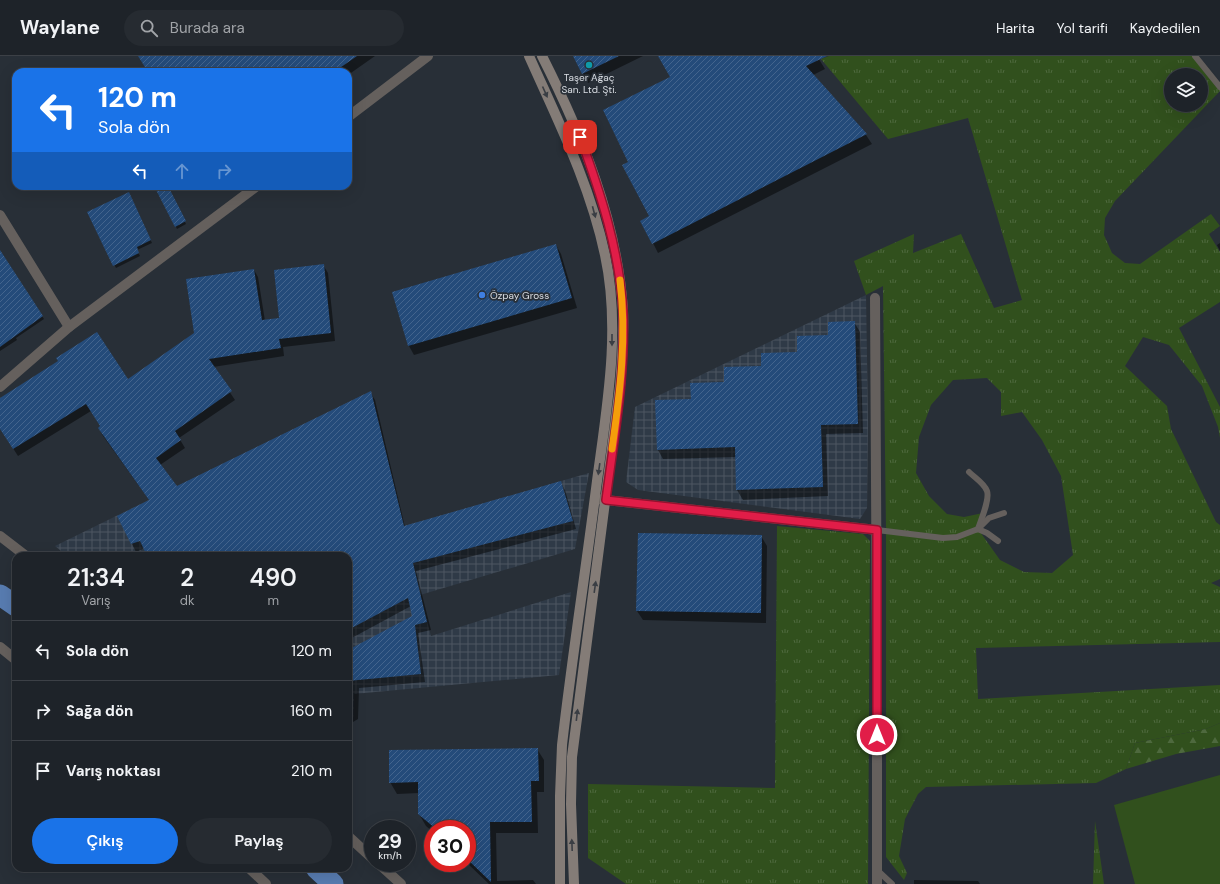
<!DOCTYPE html>
<html lang="tr">
<meta charset="utf-8">
<style>
body{margin:0;font-family:"DM Sans",sans-serif;background:#262b31;color:#f1f3f6;height:100vh;display:flex;flex-direction:column;font-size:15px;white-space:nowrap}
*{box-sizing:border-box;margin:0}
p{font-size:13px;color:#a1a4a8}
.icon{flex:none;width:22px;height:22px;fill:none;stroke:currentColor;stroke-width:2;stroke-linecap:round;stroke-linejoin:round}
.map{position:relative;flex:1;overflow:hidden}
.panel{position:absolute;left:12px;top:496px;width:340px;height:320px;display:flex;flex-direction:column;background:#1e2329;border-radius:12px;box-shadow:0 4px 16px #0002,0 0 0 1px #3c4046}
.panel>*{flex:none}
.top-card{position:absolute;left:12px;top:12px;width:340px;height:122px;border-radius:12px;box-shadow:0 4px 16px #0002,0 0 0 1px #3c4046;background:#1a73e8;color:#fff;overflow:hidden}
.controls{position:absolute;left:1164px;top:12px;display:grid;gap:8px}
.controls a{display:grid;place-items:center;width:44px;height:44px;border-radius:50%;background:#1e2329;box-shadow:0 4px 16px #0002,0 0 0 1px #3c4046;font-size:20px}
.speed{position:absolute;left:364px;top:764px;display:flex;gap:8px;font-size:20px;font-weight:700;text-align:center}
.speed>*{display:grid;place-content:center;width:52px;height:52px;border-radius:50%;background:#1e2329;box-shadow:0 4px 16px #0002,0 0 0 1px #3c4046;line-height:1}
.speed small{font-size:10px;font-weight:400}
.speed .limit{border:6px solid #d22;background:#fff;color:#111}
.pin{position:absolute;display:grid;place-items:center;width:34px;height:34px;color:#fff;margin:-17px;border-radius:8px;box-shadow:0 2px 6px #0006}
.me{position:absolute;width:44px;margin:-22px;rotate:0deg;stroke-linejoin:round;filter:drop-shadow(0 0 3px #0008)}
.turn{display:flex;align-items:center;gap:14px;height:84px;padding:0 20px;font-size:18px}
.turn .icon{width:52px;height:52px;stroke-width:2.5}
.turn b{display:block;font-size:28px;line-height:34px}
.lanes{display:flex;align-items:center;height:38px;padding:0 20px;background:#0003;justify-content:center;gap:20px;direction:ltr}
.lanes .off{opacity:.35}
.eta{display:flex;justify-content:space-evenly;align-items:center;height:68px;text-align:center}
.eta b{font-size:24px;font-weight:600;line-height:28px}
.cta{display:flex;gap:8px;margin-top:auto;padding:8px 20px}
.cta a{flex:1;height:46px;border-radius:24px;background:#1a73e8;color:#fff;font-size:16px;font-weight:600;line-height:46px;text-align:center}
.cta a+a{background:#262b31;color:#f1f3f6}
ul{padding:0;list-style:none}
li{display:flex;align-items:center;gap:12px;height:60px;padding:0 20px;border-top:1px solid #3c4046}
li div{flex:1}
li b{display:block;font-size:15px}
li em{font-style:normal}
header{display:flex;align-items:center;gap:24px;box-sizing:border-box;height:56px;padding:0 20px;background:#1e2329;border-bottom:1px solid #3c4046}
header strong{font-size:19px}
nav{display:flex;gap:22px;margin-inline-start:auto;font-size:14px}
.search{width:280px;height:36px;background:#262b31;display:flex;align-items:center;gap:10px;box-sizing:border-box;padding:0 14px;border-radius:22px;color:#a1a4a8;font-size:15px}
.map>svg:first-child{display:block}
</style>
<header>
<strong>Waylane</strong>
<div class="search"><svg class="icon" aria-label="search" viewBox="0 0 24 24"><circle cx="10" cy="10" r="6"/><path d="M15 15l6 6"/></svg>Burada ara</div>
<nav><a>Harita</a><a>Yol tarifi</a><a>Kaydedilen</a></nav>
</header>
<div class="map">
<svg width="1220" height="828" viewBox="0 0 1220 828">
<defs>
<pattern id="industrial-grid" width="8" height="8" patternUnits="userSpaceOnUse"><rect width="8" height="8" fill="#2f3a47"/><path d="M0 4h8M4 0v8" fill="none" stroke="#4d5661"/></pattern>
<pattern id="grass-tufts" width="24" height="20" patternUnits="userSpaceOnUse"><rect width="24" height="20" fill="#31501d"/><path d="M3 7l-1-3M5 7V3M7 7l1-3M15 17l-1-3M17 17v-4M19 17l1-3" fill="none" stroke="#4e693e"/></pattern>
<pattern id="forest-firs" width="22" height="20" patternUnits="userSpaceOnUse"><rect width="22" height="20" fill="#31501d"/><path d="M5 1l3.5 6h-7zM16 11l3.5 6h-7z" fill="#4e693e"/></pattern>
<pattern id="building-hatch" width="6" height="6" patternUnits="userSpaceOnUse"><rect width="6" height="6" fill="#244b7a"/><path d="M-1 1l2-2M0 6l6-6M5 7l2-2" fill="none" stroke="#43648d"/></pattern>
</defs>
<rect width="100%" height="100%" fill="#282f37"/>
<!-- industrial -->
<g fill="url(#industrial-grid)">
<polygon points="866,239 868,367 867,452 860,463 638,434 626,426 635,351"/>
<polygon points="371,335 404,470 589,417 575,493 420,539 431,580 571,536 559,619 354,638 350,763 348,760 348,500 67,500 55,490"/>
</g>
<!-- grass -->
<g fill="url(#grass-tufts)" fill-rule="evenodd">
<path d="M829 0H1195L1220 31V35L1115 145 1105 162 1104 179 1112 197 1125 207 1140 208 1211 158 1220 170 1209 178 1220 196V246L1179 272 1220 351V382L1218 371 1202 330 1169 289 1143 281 1125 310 1167 350 1171 373 1216 466 1220 469V523L1211 527 1220 531V586L976 592 978 643 1220 629V667L1206 673 1135 687 1126 713 1096 727 926 731 918 738 905 763 899 800 907 817 904 824 886 801V475L883 230 866 239 854 205 914 178 913 197 961 178 994 252 1022 244 968 62 888 83 821 3ZM1171 19H1201V49H1171ZM987 322 1001 336V360L1022 356 1042 384 1061 420 1073 499 1052 517 1024 516 1000 504 978 473 983 457 964 461 947 458 929 440 916 417 919 381 931 349 953 324Z"/>
<polygon points="777,470 863,478 870,485 868,828 626,828 588,802 588,728 775,732"/>
<polygon points="1095,765 1104,828 1093,828"/>
</g>
<!-- forest -->
<polygon fill="url(#forest-firs)" points="1220,667 1220,690 1176,698 1126,713 1135,687 1206,673"/>
<!-- pitch -->
<polygon fill="#31501d" points="1220,719 1220,828 1135,828 1114,749"/>
<!-- shadow -->
<g fill="#0007">
<polygon points="139,0 375,0 348,19 348,16 149,16"/>
<polygon points="574,0 643,0 588,27"/>
<polygon points="659,0 817,0 825,13 813,19 866,79 872,88 658,197 653,187 650,161 630,106 671,22"/>
<polygon points="155,130 167,130 186,168 177,173"/>
<polygon points="130,140 152,187 137,194 140,200 116,212 88,157"/>
<polygon points="1220,187 1220,195 1217,189"/>
<polygon points="556,189 561,198 577,252 414,299 409,290 393,237"/>
<polygon points="4,202 44,263 16,282 17,284 0,295 0,205"/>
<polygon points="323,209 328,217 335,285 283,291 284,300 213,311 235,344 179,382 185,392 160,409 177,432 370,336 375,344 405,471 560,426 565,434 576,473 416,515 431,574 418,577 425,626 359,632 358,663 348,669 348,595 414,560 411,550 348,584 348,500 149,500 145,492 136,496 118,460 150,445 103,380 99,372 101,371 91,355 18,400 0,372 0,343 128,324 195,277 254,214 258,221 265,265 280,262"/>
<polygon points="854,266 860,276 863,377 826,378 828,440 743,444 737,434 736,401 663,403 658,394 692,344 725,327 798,297"/>
<polygon points="761,480 767,490 766,567 643,564 637,555"/>
<polygon points="537,693 544,704 544,736 537,736 538,777 496,777 497,825 533,824 536,828 489,828 467,807 467,773 433,773 433,776 426,770 419,758 419,737 397,738 390,726"/>
<polygon points="914,824 978,825 980,828 914,828"/>
</g>
<g fill="none" stroke-linecap="round" stroke-linejoin="round">
<!-- river -->
<g stroke="#587cb1" stroke-width="21">
<polyline points="0,539 16,550"/>
<polyline points="316,812 333,828"/>
</g>
</g>
<!-- building -->
<g fill="url(#building-hatch)">
<polygon points="138,0 357,0 334,16 148,16"/>
<polygon points="573,0 619,0 582,18"/>
<polygon points="658,0 827,0 806,10 867,78 652,188 640,165 649,160 622,109 628,106 603,54 670,21"/>
<polygon points="154,130 168,130 186,165 175,171"/>
<polygon points="129,136 151,184 137,191 139,197 113,210 87,156"/>
<polygon points="556,188 572,242 408,290 392,236"/>
<polygon points="0,194 43,260 0,291"/>
<polygon points="324,208 331,277 279,283 281,292 209,303 232,335 175,375 181,384 156,402 177,430 371,335 404,470 561,425 573,465 413,507 427,566 415,569 421,618 348,625 348,594 412,560 408,542 348,574 348,500 147,500 140,485 131,488 117,460 149,444 98,372 100,370 86,348 13,393 0,373 0,342 58,305 56,302 97,276 128,323 194,277 186,223 254,213 262,264 279,262 274,214"/>
<polygon points="855,265 858,368 821,369 823,431 736,434 735,391 657,394 655,344 691,343 690,327 724,326 724,311 761,310 761,297 797,296 797,280 828,279 828,266"/>
<polygon points="638,477 762,479 761,557 636,555"/>
<polygon points="538,692 539,725 531,725 532,766 490,766 491,826 467,803 467,773 436,773 418,758 418,726 389,727 389,694"/>
</g>
<g fill="none" stroke-linecap="round" stroke-linejoin="round">
<!-- lane -->
<g stroke="#65605d" stroke-width="6">
<polyline points="1195,0 1220,31"/>
<path d="M969 416C975 422 984 427 987 435 990 443 981 464 978 473L987 477 998 485"/>
<polyline points="877,474 943,482 957,481 978,473 989,462 1004,457"/>
<polyline points="877,814 892,828"/>
</g>
<!-- street -->
<g stroke="#65605d" stroke-width="10">
<polyline points="348,61 428,0"/>
<polyline points="0,159 69,271"/>
<polyline points="875,242 877,605 877,828"/>
<polyline points="0,331 69,271 257,130"/>
<polyline points="597,443 877,474"/>
<polyline points="0,480 26,500"/>
<polyline points="0,591 16,604"/>
<polyline points="348,780 373,803"/>
<polyline points="378,807 401,828"/>
<polyline points="249,812 266,828"/>
</g>
<!-- secondary -->
<g stroke="#847c77" stroke-width="10">
<path d="M529 0C558 65 590 128 605 199 621 273 607 350 597 425 586 513 572 601 562 689L560 740V828"/>
<path d="M542 0C582 79 617 164 623 254 624 279 622 305 620 330L572 701 571 748 574 828"/>
</g>
</g>
<!-- one-way arrows -->
<defs><path id="oneway-solid" d="M-6-.8H1V-3.2L6.5 0L1 3.2V.8H-6Z"/></defs>
<g fill="#3a3e44">
<use href="#oneway-solid" transform="translate(545 36) rotate(66)"/>
<use href="#oneway-solid" transform="translate(594 156) rotate(75)"/>
<use href="#oneway-solid" transform="translate(612 284) rotate(90)"/>
<use href="#oneway-solid" transform="translate(599 413) rotate(98)"/>
<use href="#oneway-solid" transform="translate(595 531) rotate(-82)"/>
<use href="#oneway-solid" transform="translate(577 659) rotate(-83)"/>
<use href="#oneway-solid" transform="translate(572 789) rotate(-92)"/>
</g>
<g fill="none" stroke-linecap="round" stroke-linejoin="round">
<defs>
<path id="route" d="M580 81C601 138 619 194 623 254 626 317 614 382 606 444L877 474V679"/>
</defs>
<!-- route casing -->
<use href="#route" stroke="#92132f" stroke-width="10"/>
<!-- route -->
<use href="#route" stroke="#e11d48" stroke-width="7"/>
<!-- slow -->
<path stroke="#f59e0b" stroke-width="7" d="M612 393C620 337 627 281 620 224"/>
</g>
<!-- markers -->
<circle fill="#0f9aa8" stroke="#282f37" stroke-width="1.5" cx="589" cy="9" r="4"/>
<circle fill="#3f7fe0" stroke="#282f37" stroke-width="1.5" cx="482" cy="239" r="4"/>
<g text-anchor="middle" dominant-baseline="central" stroke-width="3.5" stroke-linejoin="round" paint-order="stroke">
<!-- poi labels -->
<g font-size="10" fill="#dadee4" stroke="#282f37">
<text x="589" y="21">Taşer Ağaç<tspan x="589" dy="12">San. Ltd. Şti.</tspan></text>
<text x="490" y="239" text-anchor="start">Özpay Gross</text>
</g>
</g>
</svg>
<div class="controls">
<a><svg class="icon" aria-label="layers" viewBox="0 0 24 24"><path d="M12 4l9 5-9 5-9-5zM3 14l9 5 9-5"/></svg></a>
</div>
<div class="speed"><div>29<small>km/h</small></div><div class="limit">30</div></div>
<div class="pin" style="left:580px;top:81px;background:#d93025"><svg class="icon" aria-label="arrive" viewBox="0 0 24 24"><path d="M6 21V4h12l-3 4 3 4H6"/></svg></div>
<svg class="me" style="left:877px;top:679px" viewBox="-20 -20 40 40"><circle r="17" fill="#e11d48" stroke="#fff" stroke-width="3"/><path d="M0-11L8 9 0 5-8 9z" fill="#fff"/></svg>
<div class="top-card">
<div class="turn"><svg class="icon" aria-label="left" viewBox="0 0 24 24"><path d="M17 20v-9H6M10 6l-5 5 5 5"/></svg><div><b>120 m</b>Sola dön</div></div>
<div class="lanes"><svg class="icon" aria-label="left" viewBox="0 0 24 24"><path d="M17 20v-9H6M10 6l-5 5 5 5"/></svg><svg class="icon off" aria-label="ahead" viewBox="0 0 24 24"><path d="M12 20V5M6 11l6-6 6 6"/></svg><svg class="icon off" aria-label="right" viewBox="0 0 24 24"><path d="M7 20v-9h11M14 6l5 5-5 5"/></svg></div>
</div>
<section class="panel">
<div class="eta">
<div><b>21:34</b><p>Varış</p></div>
<div><b>2</b><p>dk</p></div>
<div><b>490</b><p>m</p></div>
</div>
<ul>
<li><svg class="icon" aria-label="left" viewBox="0 0 24 24"><path d="M17 20v-9H6M10 6l-5 5 5 5"/></svg><div><b>Sola dön</b></div><em>120 m</em></li>
<li><svg class="icon" aria-label="right" viewBox="0 0 24 24"><path d="M7 20v-9h11M14 6l5 5-5 5"/></svg><div><b>Sağa dön</b></div><em>160 m</em></li>
<li><svg class="icon" aria-label="arrive" viewBox="0 0 24 24"><path d="M6 21V4h12l-3 4 3 4H6"/></svg><div><b>Varış noktası</b></div><em>210 m</em></li>
</ul>
<div class="cta"><a>Çıkış</a><a>Paylaş</a></div>
</section>
</div>
